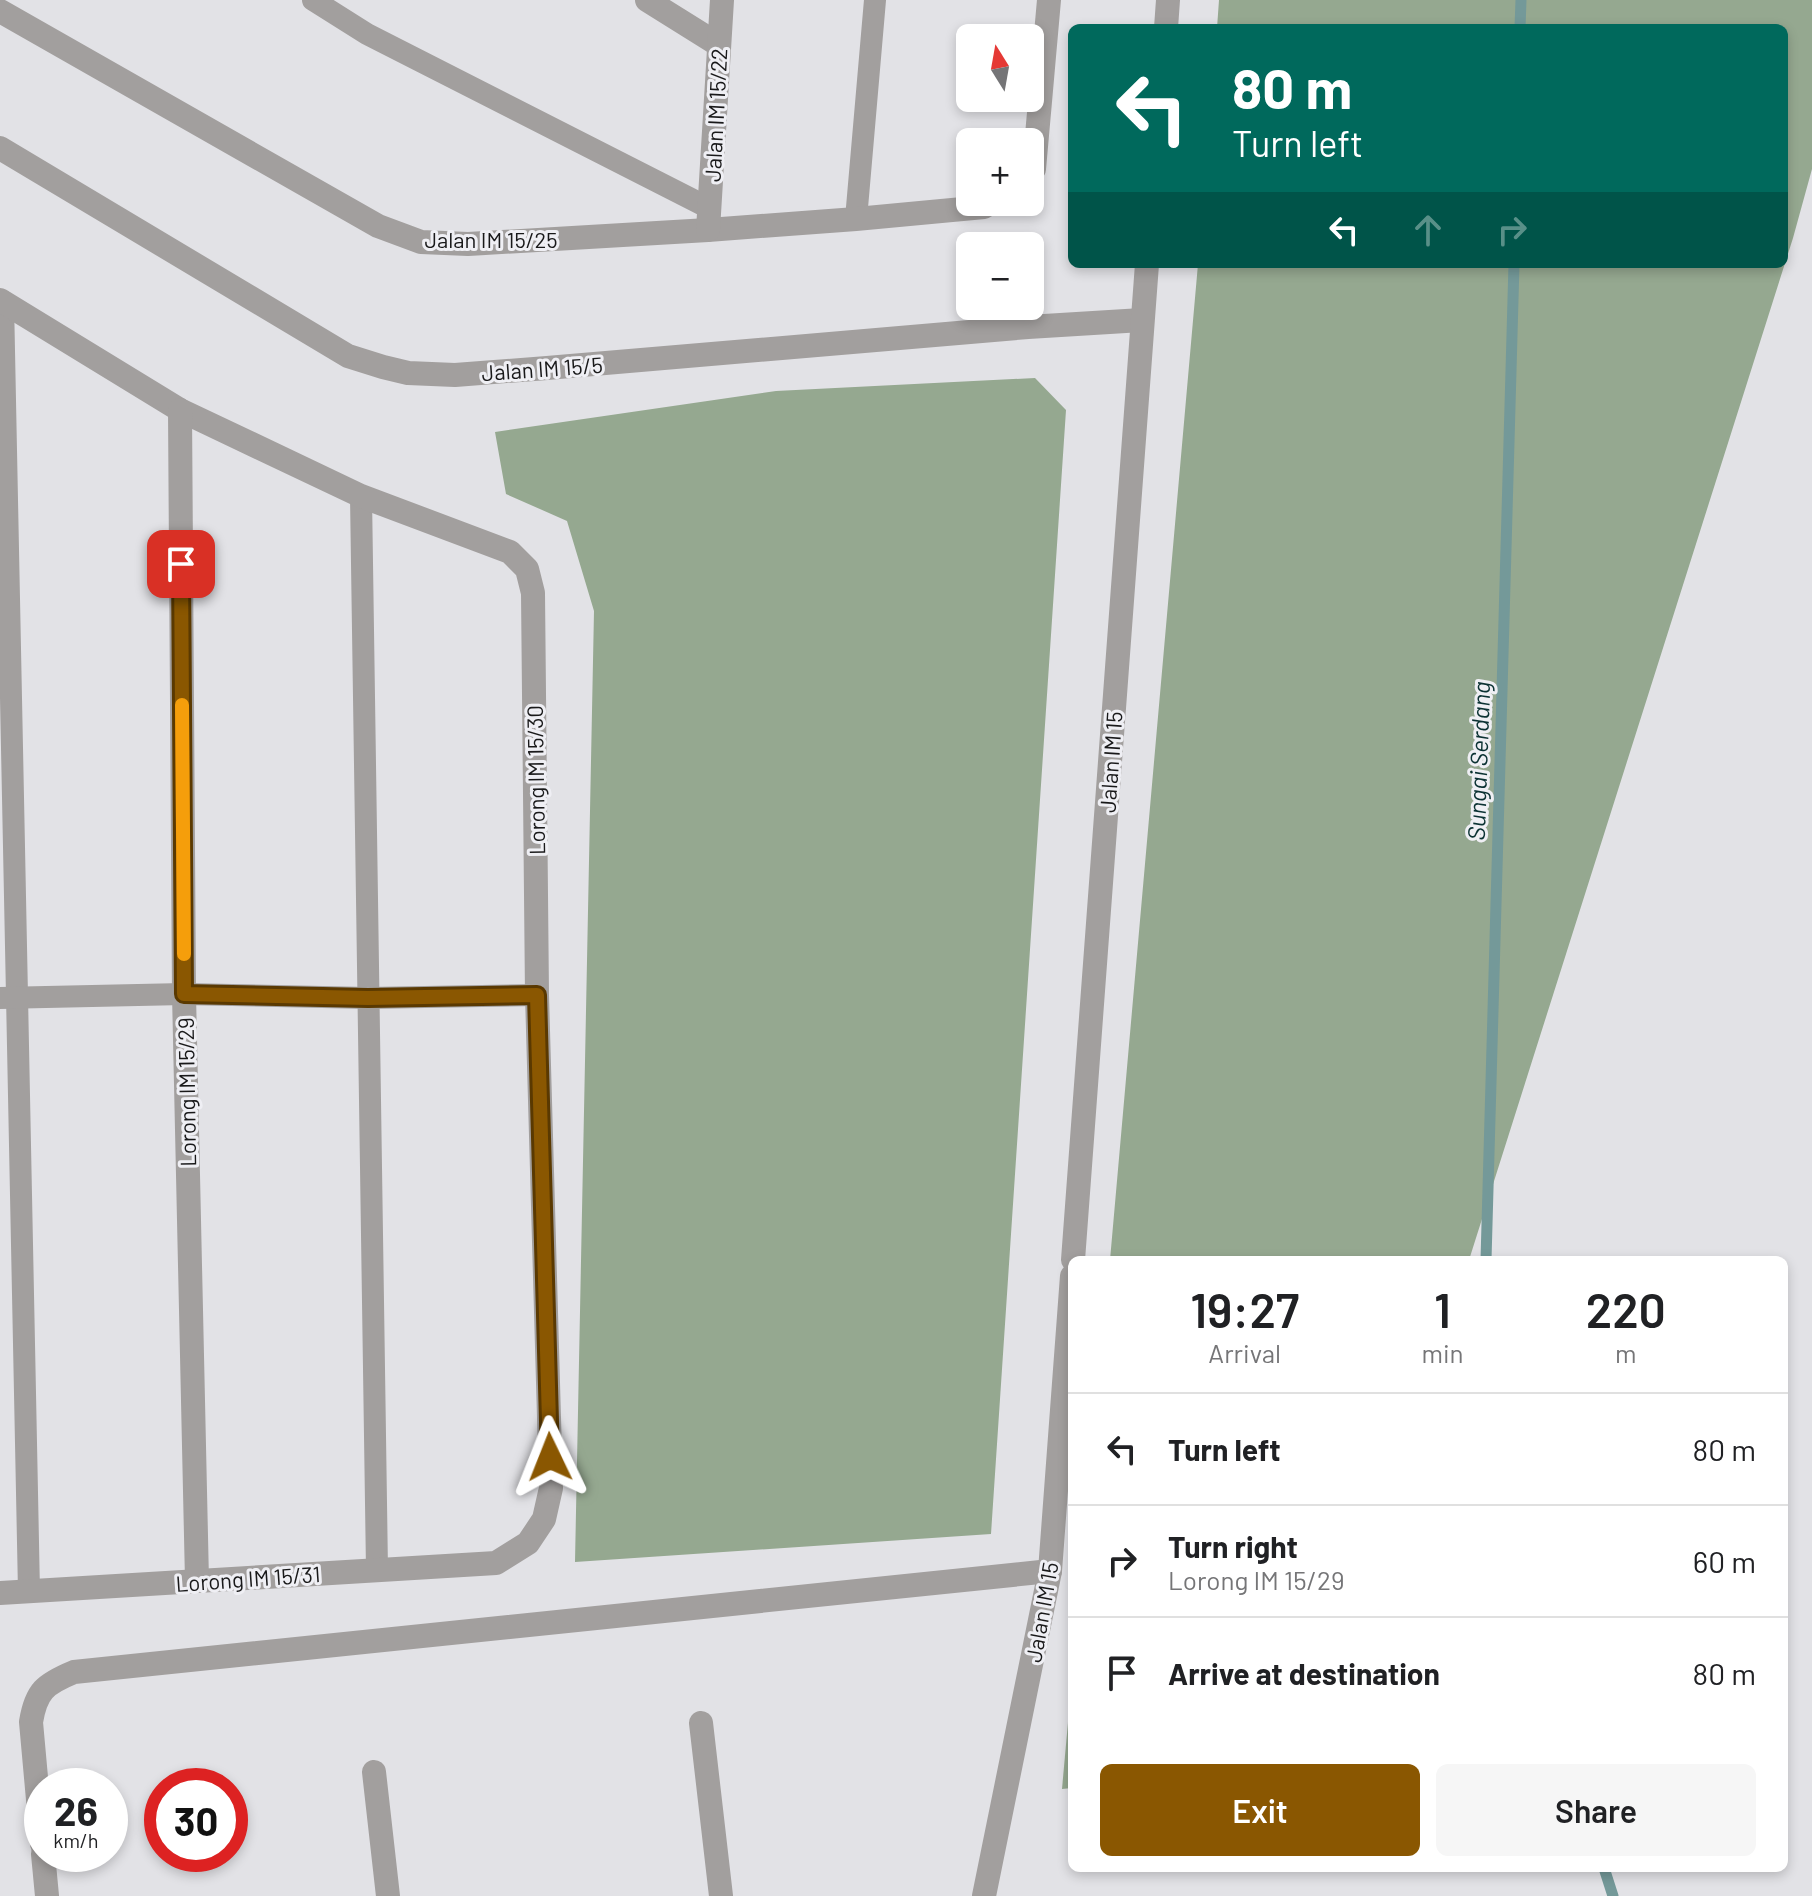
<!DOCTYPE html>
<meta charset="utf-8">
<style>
body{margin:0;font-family:Barlow,sans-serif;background:#f6f6f6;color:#202124;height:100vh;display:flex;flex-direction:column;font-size:30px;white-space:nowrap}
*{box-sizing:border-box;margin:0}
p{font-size:26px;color:#757577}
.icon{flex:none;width:44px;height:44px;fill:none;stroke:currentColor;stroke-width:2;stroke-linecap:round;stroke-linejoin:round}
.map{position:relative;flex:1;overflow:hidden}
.drawer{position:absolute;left:1068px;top:1256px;width:720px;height:616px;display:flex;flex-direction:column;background:#fff;border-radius:12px;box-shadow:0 4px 12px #0003}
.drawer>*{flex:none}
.banner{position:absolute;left:1068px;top:24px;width:720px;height:244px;border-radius:12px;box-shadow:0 4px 12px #0003;background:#00695c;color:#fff;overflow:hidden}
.needle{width:52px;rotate:349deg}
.fabs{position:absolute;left:956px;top:24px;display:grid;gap:16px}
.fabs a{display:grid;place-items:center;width:88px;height:88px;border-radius:12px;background:#fff;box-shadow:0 4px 12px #0003;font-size:40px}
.speed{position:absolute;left:24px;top:1768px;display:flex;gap:16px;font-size:40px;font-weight:700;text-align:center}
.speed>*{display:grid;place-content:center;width:104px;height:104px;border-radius:50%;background:#fff;box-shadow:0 4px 12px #0003;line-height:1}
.speed small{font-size:20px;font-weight:400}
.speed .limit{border:12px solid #d22;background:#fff;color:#111}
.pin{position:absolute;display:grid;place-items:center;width:68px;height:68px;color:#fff;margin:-34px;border-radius:16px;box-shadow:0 4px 12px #0006}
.me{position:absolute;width:88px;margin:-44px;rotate:358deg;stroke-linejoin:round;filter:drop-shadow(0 0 6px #0008)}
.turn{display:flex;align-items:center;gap:28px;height:168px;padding:0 32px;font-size:36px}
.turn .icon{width:104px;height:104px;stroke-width:2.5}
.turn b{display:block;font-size:56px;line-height:68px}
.lanes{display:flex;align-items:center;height:76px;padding:0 32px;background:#0003;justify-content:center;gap:40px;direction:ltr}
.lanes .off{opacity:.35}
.eta{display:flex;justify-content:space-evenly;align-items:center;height:136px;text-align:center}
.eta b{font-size:48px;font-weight:600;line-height:56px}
.primary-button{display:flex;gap:16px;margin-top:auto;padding:16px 32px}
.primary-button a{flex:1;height:92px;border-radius:12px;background:#8a5701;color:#fff;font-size:32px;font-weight:600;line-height:92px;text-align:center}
.primary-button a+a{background:#f6f6f6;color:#202124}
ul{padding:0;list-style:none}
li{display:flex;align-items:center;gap:24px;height:112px;padding:0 32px;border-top:2px solid #e0e0e0}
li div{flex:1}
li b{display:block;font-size:30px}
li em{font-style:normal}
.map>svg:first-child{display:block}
</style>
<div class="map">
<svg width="1812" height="1896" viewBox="0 0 1812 1896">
<rect width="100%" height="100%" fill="#e2e2e6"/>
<!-- forest -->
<g fill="#95a890">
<polygon points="1219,0 1812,0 1812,169 1793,238 1469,1260 1110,1260 1198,264 1784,264 1784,28 1217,28"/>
<polygon points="1035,378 1066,410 991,1534 575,1562 594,611 567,521 506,494 495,432 776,391"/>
<polygon points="1072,1678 1072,1788 1062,1789"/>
</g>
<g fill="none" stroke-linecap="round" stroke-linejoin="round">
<!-- stream -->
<g stroke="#749999" stroke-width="11">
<polyline points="1520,28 1521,0"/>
<polyline points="1486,1260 1514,264"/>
<polyline points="1604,1868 1613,1896"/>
</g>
<!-- service -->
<g stroke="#a29f9e" stroke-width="22">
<polyline points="313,0 367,34 709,208"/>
<polyline points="856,219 875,0"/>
<polyline points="3,301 29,1592"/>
<polyline points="361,496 377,1570"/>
<polyline points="0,998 184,994 368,998 537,995"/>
</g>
<!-- minor -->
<g stroke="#a29f9e" stroke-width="24">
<polyline points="647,0 719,45"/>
<polyline points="0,11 378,226 421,242 468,244 708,230 856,219 984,207 990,202"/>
<polyline points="1030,172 1034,169 1049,0"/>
<polyline points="708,230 722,0"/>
<polyline points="0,300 180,410 361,496 510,552 527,569 533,593 537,995 551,1488 544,1519 528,1543 496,1563 0,1593"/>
<polyline points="180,410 184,994 197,1581"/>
<polyline points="701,1723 721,1896"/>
<polyline points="374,1772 388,1896"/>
<path d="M42 1844 31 1722C36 1691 45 1684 74 1672L1050 1571"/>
<polyline points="43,1854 47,1896"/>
</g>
<!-- tertiary -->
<g stroke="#a29f9e" stroke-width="24">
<polyline points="1166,28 1168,0"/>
<polyline points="0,148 348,356 383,367 408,373 455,375 547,368 1028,327 1142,320"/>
<polyline points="1073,1260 1147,264"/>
<polyline points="984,1896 1050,1571 1072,1276"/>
</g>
</g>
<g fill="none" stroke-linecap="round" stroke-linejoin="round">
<defs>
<polyline id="route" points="181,564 184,994 368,998 537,995 550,1457"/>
</defs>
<!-- route casing -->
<use href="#route" stroke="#5a3901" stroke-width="20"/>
<!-- route -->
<use href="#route" stroke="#8a5701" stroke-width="14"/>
<!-- slow -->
<polyline stroke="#f59e0b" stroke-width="14" points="182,705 184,954"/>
</g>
<g text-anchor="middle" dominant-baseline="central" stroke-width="6" stroke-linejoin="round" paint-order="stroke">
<!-- street labels -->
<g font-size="22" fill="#19191a" stroke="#efeff4">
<text transform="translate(715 115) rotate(-87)">Jalan IM 15/22</text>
<text x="491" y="239">Jalan IM 15/25</text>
<text transform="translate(542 368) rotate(-4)">Jalan IM 15/5</text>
<text transform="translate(1110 762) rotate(-86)">Jalan IM 15</text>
<text transform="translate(535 780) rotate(-91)">Lorong IM 15/30</text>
<text transform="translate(186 1092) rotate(-91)">Lorong IM 15/29</text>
<text transform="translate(248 1578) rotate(-4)">Lorong IM 15/31</text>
<text transform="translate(1041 1612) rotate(-80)">Jalan IM 15</text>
</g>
<!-- water labels -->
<g font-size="24" font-style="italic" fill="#0b3233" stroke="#efeff4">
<text transform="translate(1478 761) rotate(-88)">Sungai Serdang</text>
</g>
</g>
</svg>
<div class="fabs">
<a><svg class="needle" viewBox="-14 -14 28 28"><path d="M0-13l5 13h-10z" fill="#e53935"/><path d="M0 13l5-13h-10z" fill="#757577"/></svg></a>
<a>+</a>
<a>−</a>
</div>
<div class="speed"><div>26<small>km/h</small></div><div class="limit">30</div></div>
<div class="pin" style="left:181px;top:564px;background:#d93025"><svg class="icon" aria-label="arrive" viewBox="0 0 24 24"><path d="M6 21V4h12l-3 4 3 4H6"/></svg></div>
<svg class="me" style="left:550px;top:1457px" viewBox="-20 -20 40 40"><path d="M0-17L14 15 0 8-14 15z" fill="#8a5701" stroke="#fff" stroke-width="4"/></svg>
<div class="banner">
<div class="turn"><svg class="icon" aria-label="left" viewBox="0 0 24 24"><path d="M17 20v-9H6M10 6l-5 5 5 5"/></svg><div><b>80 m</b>Turn left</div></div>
<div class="lanes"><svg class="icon" aria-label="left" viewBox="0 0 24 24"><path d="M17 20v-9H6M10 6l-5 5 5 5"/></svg><svg class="icon off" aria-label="ahead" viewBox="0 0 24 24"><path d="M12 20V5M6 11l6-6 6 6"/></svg><svg class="icon off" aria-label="right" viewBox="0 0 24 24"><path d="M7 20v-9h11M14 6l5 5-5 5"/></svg></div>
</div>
<section class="drawer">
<div class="eta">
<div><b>19:27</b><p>Arrival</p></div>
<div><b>1</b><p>min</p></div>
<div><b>220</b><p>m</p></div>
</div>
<ul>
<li><svg class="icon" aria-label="left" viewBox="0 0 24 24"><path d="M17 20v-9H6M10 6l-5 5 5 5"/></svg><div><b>Turn left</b></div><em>80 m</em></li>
<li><svg class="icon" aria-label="right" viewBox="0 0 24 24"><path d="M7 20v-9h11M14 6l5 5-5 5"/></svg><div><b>Turn right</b><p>Lorong IM 15/29</p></div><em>60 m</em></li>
<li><svg class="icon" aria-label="arrive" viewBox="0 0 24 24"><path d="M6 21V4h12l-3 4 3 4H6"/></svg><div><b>Arrive at destination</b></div><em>80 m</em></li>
</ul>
<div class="primary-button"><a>Exit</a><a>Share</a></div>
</section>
</div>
